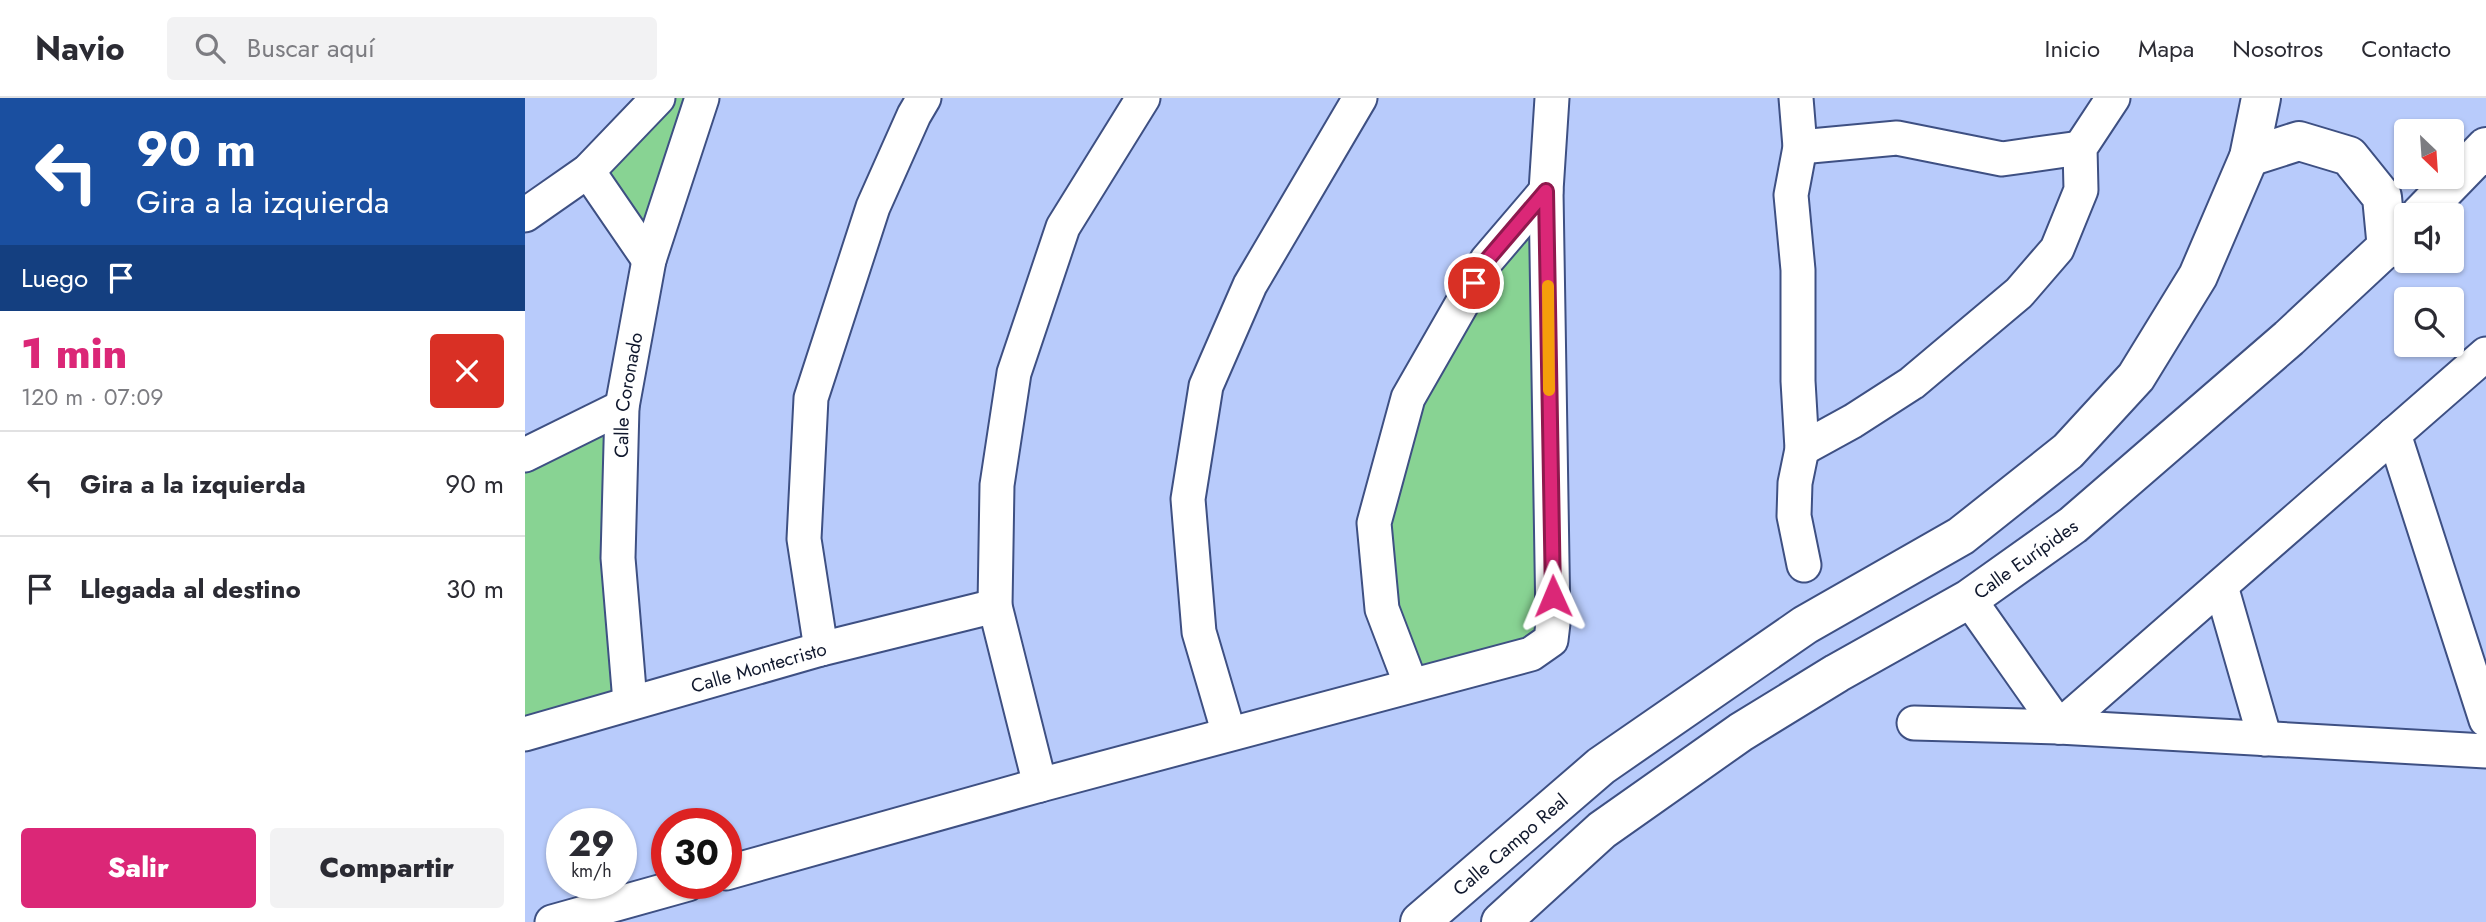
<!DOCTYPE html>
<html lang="es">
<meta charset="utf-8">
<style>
body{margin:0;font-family:Jost,sans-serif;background:#f2f2f3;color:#2b2b33;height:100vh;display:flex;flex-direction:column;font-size:26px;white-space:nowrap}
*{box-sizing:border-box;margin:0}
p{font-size:23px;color:#7c7c81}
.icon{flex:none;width:38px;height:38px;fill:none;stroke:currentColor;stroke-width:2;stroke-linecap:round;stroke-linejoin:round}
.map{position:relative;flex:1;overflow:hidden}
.sheet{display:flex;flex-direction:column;background:#fff;width:525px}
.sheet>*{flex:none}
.banner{background:#1a4fa0;color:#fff;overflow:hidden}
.needle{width:46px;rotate:155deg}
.tools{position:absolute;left:1869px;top:21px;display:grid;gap:14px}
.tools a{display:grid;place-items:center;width:70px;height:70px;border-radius:7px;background:#fff;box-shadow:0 2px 5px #0004;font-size:35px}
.speed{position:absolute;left:21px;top:710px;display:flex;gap:14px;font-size:35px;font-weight:700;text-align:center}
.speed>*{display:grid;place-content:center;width:91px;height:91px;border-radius:50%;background:#fff;box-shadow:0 2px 5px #0004;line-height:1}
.speed small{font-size:18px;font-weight:400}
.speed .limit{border:10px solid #d22;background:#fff;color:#111}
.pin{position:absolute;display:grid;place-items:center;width:60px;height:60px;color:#fff;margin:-30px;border:4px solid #fff;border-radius:50%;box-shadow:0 2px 7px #0007}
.me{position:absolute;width:77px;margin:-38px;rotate:359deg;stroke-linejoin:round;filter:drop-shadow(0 0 5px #0008)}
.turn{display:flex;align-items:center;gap:24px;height:147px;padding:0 21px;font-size:32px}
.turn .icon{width:91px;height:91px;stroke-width:2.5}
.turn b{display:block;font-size:49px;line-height:60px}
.then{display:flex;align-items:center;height:66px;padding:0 21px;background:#0003;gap:14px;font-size:26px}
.round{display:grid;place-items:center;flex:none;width:74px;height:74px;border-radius:7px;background:#f2f2f3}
.headline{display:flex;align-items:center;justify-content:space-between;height:119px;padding:0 21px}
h1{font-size:42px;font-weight:800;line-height:52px;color:#db2777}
.primary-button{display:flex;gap:14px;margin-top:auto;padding:14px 21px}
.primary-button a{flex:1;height:80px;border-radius:7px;background:#db2777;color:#fff;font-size:28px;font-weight:800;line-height:80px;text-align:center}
.primary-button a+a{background:#f2f2f3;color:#2b2b33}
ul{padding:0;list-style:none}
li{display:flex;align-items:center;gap:21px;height:105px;padding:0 21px;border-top:2px solid #e1e1e2}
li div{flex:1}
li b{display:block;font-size:26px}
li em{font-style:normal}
header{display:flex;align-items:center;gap:42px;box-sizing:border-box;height:98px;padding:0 35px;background:#fff;border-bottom:2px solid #e1e1e2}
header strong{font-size:33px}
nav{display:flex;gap:38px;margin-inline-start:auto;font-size:24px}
.search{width:490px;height:63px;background:#f2f2f3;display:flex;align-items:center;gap:18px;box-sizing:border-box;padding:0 24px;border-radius:7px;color:#7c7c81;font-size:26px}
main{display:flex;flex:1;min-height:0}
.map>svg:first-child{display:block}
</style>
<header>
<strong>Navio</strong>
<div class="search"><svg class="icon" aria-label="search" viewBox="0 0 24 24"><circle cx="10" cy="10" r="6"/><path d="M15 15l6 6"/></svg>Buscar aquí</div>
<nav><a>Inicio</a><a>Mapa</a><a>Nosotros</a><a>Contacto</a></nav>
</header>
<main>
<section class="sheet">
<div class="banner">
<div class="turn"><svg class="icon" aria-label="left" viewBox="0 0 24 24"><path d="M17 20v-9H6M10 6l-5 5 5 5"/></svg><div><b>90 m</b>Gira a la izquierda</div></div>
<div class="then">Luego<svg class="icon" aria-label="arrive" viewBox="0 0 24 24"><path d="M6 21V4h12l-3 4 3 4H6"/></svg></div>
</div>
<div class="headline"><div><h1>1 min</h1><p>120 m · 07:09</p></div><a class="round" style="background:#d93025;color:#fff"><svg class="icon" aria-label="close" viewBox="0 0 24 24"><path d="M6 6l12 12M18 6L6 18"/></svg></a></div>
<ul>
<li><svg class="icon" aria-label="left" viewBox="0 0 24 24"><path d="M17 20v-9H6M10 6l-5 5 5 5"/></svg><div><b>Gira a la izquierda</b></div><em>90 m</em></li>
<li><svg class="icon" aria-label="arrive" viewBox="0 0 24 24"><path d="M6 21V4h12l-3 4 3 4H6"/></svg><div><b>Llegada al destino</b></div><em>30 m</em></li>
</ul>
<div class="primary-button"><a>Salir</a><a>Compartir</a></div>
</section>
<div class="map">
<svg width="1961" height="824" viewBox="0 0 1961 824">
<rect width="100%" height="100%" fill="#b8cbfb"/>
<!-- green -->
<g fill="#88d393">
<polygon points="133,0 177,0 124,162 63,73"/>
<polygon points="1021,93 1026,542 886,587 849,425 883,300"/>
<polygon points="97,309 105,604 0,636 0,357"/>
</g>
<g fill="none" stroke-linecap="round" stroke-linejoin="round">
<defs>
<g id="street">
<polyline points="1271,0 1275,49 1266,97 1273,172 1273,283 1277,351 1270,385 1269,418 1279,467"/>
<polyline points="1275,49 1372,40 1477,61 1555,50"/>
<polyline points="63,73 124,162"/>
<polyline points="0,117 63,73 133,0"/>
<polyline points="1869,336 1961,622"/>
<polyline points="1277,351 1328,323 1387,285 1494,195 1532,151 1556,92 1555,50 1588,0"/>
<polyline points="0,357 97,309"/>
<polyline points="1696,488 1740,641"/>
<polyline points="1444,501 1534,629"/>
<polyline points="296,551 279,441 286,300 348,109 389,17 399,0"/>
<polyline points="886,587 857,511 849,425 883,300 962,162 1021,93"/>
<path id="s1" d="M105 604 93 460 97 309 124 162 177 0"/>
<polyline points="1389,625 1534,629 1961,653"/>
<polyline points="1534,629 1961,256"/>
<path id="s2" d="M0 636 296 551 470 508"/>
<polyline points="704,636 674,534 663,401 681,288 725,187 835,0"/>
<polyline points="515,687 470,508 472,387 489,275 538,129 618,0"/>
<polyline points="201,775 515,687 1006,556 1026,542 1028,525 1021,93 1027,0"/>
<polyline points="27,824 163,786"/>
</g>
<g id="secondary">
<polyline points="1724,59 1774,43 1824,58 1857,99 1862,151"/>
<polyline points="1895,117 1961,49"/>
<path id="s3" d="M895 824 1076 668 1280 527 1436 438 1543 353 1611 279 1673 178 1724 59 1736 0"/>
<path id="s4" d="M976 824 1077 732 1216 634 1312 575 1444 501 1548 427 1764 240 1881 131"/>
</g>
</defs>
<!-- street casing -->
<use href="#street" stroke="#3e5083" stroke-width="37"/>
<!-- secondary casing -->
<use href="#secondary" stroke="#3e5083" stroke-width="42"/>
<!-- street -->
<use href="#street" stroke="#fff" stroke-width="33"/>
<!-- secondary -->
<use href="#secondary" stroke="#fff" stroke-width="38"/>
</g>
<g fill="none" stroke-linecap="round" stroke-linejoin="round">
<defs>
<polyline id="route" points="949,185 962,162 1021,93 1028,498"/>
</defs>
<!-- route casing -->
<use href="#route" stroke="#8e194d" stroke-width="18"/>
<!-- route -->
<use href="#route" stroke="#db2777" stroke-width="12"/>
<!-- slow -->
<polyline stroke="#f59e0b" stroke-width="12" points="1023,188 1024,292"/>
</g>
<g text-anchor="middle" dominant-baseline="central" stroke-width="7" stroke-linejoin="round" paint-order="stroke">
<!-- street labels -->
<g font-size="19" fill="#10182d" stroke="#e5ecff">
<text stroke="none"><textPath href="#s1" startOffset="308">Calle Coronado</textPath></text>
<text stroke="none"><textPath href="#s4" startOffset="640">Calle Eurípides</textPath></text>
<text stroke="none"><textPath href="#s2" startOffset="243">Calle Montecristo</textPath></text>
<text stroke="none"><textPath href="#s3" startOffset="119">Calle Campo Real</textPath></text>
</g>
</g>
</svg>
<div class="tools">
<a><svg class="needle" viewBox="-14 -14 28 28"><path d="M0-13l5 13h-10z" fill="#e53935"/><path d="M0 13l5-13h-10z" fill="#7c7c81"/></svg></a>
<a><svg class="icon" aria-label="sound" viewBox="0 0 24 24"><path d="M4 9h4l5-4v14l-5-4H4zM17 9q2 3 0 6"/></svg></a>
<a><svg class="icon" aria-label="search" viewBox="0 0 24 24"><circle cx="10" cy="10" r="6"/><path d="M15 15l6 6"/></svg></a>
</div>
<div class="speed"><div>29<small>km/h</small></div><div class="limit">30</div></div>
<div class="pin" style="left:949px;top:185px;background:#d93025"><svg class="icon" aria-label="arrive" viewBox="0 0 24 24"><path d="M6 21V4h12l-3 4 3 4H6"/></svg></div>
<svg class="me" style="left:1028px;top:498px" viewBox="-20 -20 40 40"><path d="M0-17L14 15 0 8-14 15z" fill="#db2777" stroke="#fff" stroke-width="4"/></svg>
</div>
</main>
